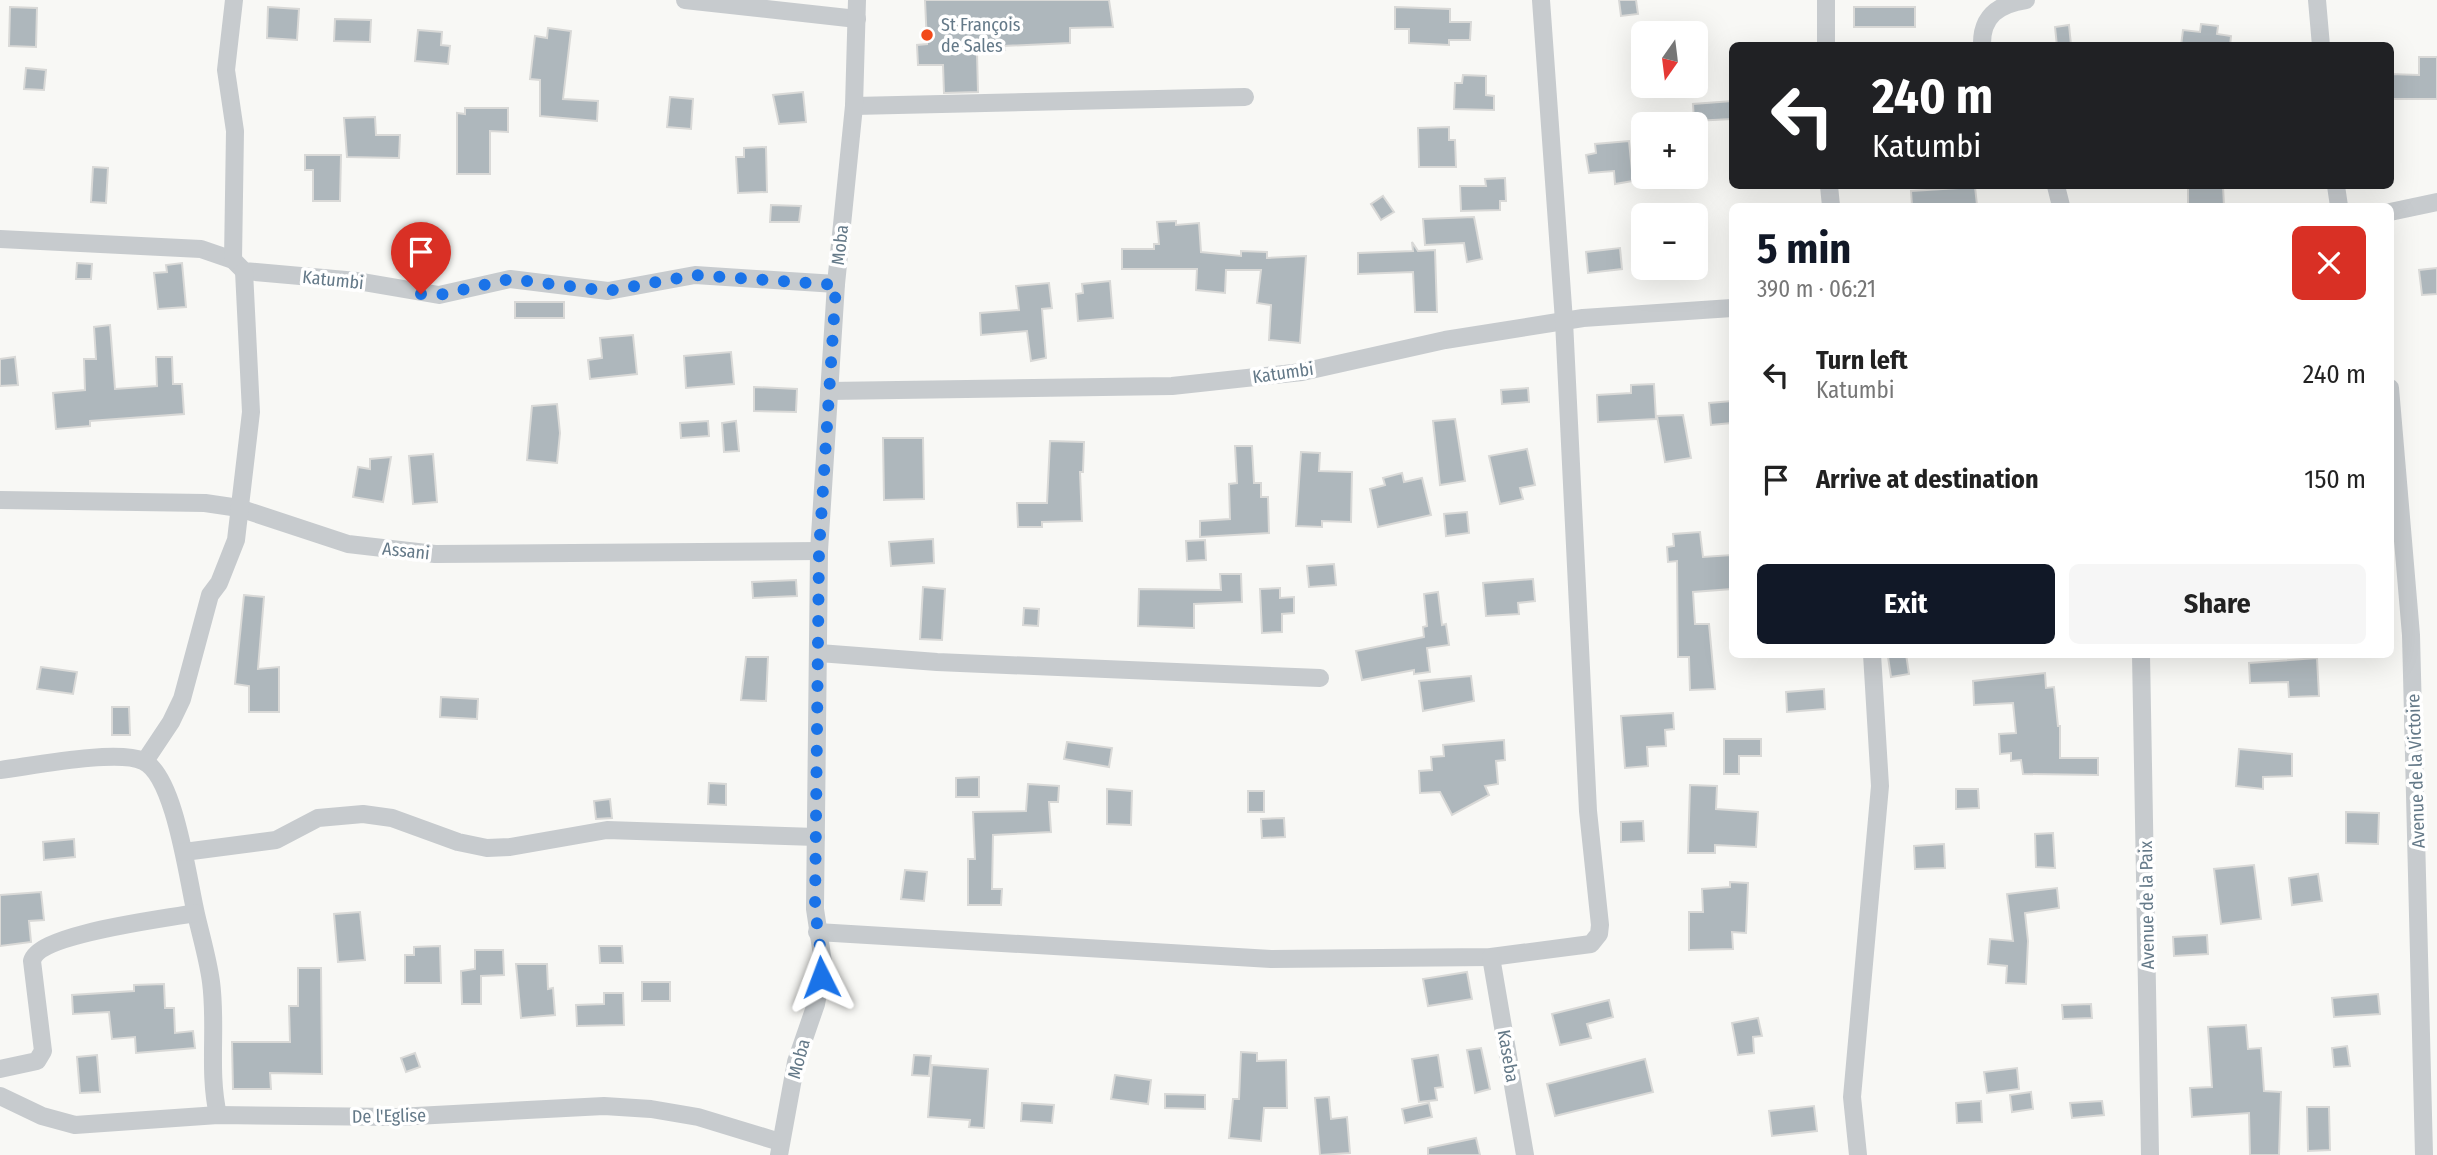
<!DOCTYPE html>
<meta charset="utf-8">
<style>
body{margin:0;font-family:"Fira Sans Condensed",sans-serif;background:#f6f6f6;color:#222;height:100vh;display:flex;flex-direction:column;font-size:26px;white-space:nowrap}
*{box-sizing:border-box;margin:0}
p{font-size:23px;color:#767676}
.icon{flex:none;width:38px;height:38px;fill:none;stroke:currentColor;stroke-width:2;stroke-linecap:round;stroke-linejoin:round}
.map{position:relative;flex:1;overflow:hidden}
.side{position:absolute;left:1729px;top:203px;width:665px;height:455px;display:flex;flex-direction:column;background:#fff;border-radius:10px;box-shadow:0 7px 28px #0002}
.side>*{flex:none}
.banner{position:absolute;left:1729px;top:42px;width:665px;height:147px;border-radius:10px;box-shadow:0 7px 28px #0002;background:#202124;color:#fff;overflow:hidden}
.needle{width:46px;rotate:194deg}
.tools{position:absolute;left:1631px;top:21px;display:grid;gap:14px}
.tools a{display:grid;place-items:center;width:77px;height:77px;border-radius:10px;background:#fff;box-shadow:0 7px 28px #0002;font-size:35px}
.pin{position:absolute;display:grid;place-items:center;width:60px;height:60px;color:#fff;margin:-72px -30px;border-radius:50% 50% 50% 0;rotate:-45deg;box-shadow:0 0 7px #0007}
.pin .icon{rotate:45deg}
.me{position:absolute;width:77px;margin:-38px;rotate:357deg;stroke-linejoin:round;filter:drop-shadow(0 0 5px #0008)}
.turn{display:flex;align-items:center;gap:24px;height:147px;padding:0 28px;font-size:32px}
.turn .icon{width:91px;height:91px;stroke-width:2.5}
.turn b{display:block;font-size:49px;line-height:60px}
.round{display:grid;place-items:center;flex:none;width:74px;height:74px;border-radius:10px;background:#f6f6f6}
.head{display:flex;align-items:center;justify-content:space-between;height:119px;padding:0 28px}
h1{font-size:42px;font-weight:700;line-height:52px;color:#111827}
.primary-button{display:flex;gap:14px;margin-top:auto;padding:14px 28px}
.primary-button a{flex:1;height:80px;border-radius:10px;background:#111827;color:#fff;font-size:28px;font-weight:700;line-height:80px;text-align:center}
.primary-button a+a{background:#f6f6f6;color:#222}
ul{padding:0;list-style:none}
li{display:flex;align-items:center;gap:21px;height:105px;padding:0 28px}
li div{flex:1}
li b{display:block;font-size:26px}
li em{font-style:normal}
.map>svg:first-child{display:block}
</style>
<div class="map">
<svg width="2437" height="1155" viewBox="0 0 2437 1155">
<rect width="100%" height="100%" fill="#f8f8f5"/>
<!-- building -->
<g fill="#aeb7bc" stroke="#d9d9d7" stroke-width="2">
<polygon points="925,0 1109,0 1113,27 1070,28 1070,43 1004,46 1005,50 977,53 978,92 944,93 943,65 918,65 917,45 927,44"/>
<polygon points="1619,0 1636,0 1638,14 1621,16"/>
<polygon points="10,7 37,8 36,47 9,46"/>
<polygon points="268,7 299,9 297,40 267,38"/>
<polygon points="1395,7 1450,9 1450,22 1471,22 1470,40 1449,40 1449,45 1409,43 1409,29 1395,29"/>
<rect x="1854" y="7" width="61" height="20"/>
<polygon points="335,19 371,20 370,42 334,41"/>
<polygon points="2201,24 2218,26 2217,34 2231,36 2230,46 2181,46 2183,30 2200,32"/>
<polygon points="2069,25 2071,45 2057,46 2055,27"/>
<polygon points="548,28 571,31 563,99 598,101 597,121 540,116 540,80 530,79 535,36 547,38"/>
<polygon points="418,30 442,32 441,45 450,46 448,64 415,61"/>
<polygon points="2419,57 2437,57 2437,99 2390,99 2390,74 2419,75"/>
<polygon points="26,68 46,70 44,90 24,89"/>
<polygon points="1463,75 1486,76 1486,95 1494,96 1494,110 1454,109 1455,83 1462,83"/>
<polygon points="803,92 806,122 779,124 773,95"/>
<polygon points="670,97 693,99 691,129 667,127"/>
<polygon points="1732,101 1732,119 1694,121 1693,104"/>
<polygon points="465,108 508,108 508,132 490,131 490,174 457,174 457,113 465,114"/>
<polygon points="375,117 376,135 400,135 399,158 347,157 344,118"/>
<polygon points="1449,127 1449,140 1455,140 1456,167 1419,167 1418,128"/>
<polygon points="1629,141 1633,181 1615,184 1614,171 1589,173 1586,155 1596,153 1595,144"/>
<polygon points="766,147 767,192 738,193 736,157 744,157 744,148"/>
<polygon points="305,155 341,155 340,201 313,201 313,170 305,170"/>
<polygon points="93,167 108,168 106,203 91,202"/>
<polygon points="1505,178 1506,201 1500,201 1500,210 1461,211 1460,186 1486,186 1485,179"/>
<polygon points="2188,186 2223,186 2224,206 2188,206"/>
<polygon points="1975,187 1977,205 1912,206 1911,191"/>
<polygon points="1383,196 1394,212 1381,220 1371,204"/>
<polygon points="771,205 801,206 799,222 770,222"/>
<polygon points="1474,217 1482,259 1467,262 1464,243 1425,245 1423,219"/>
<polygon points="1176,221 1176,225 1199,223 1201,252 1241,256 1241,251 1267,252 1267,258 1306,256 1300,343 1269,340 1271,305 1257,303 1261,270 1226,270 1225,293 1196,290 1197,269 1122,269 1122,249 1154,249 1154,244 1159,244 1157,222"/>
<polygon points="1412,242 1418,251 1435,250 1437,312 1415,312 1413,272 1358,274 1358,253 1413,251"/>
<polygon points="1620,248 1622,269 1588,273 1586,252"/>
<polygon points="77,263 92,264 91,279 76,279"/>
<polygon points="182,263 186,307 158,309 154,273 167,272 166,265"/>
<polygon points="2437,268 2437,294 2422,295 2419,270"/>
<polygon points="1110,281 1113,318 1078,321 1076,294 1083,293 1082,284"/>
<polygon points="1049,283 1052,308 1042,309 1046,358 1031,361 1027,331 981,335 980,313 1019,310 1016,286"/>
<rect x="515" y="302" width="49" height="16"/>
<polygon points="110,325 115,389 157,386 156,357 172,357 173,384 182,384 184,414 90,421 90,426 56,429 53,393 85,390 84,359 96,359 94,327"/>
<polygon points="633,335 637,374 590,379 588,360 602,358 600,338"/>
<polygon points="731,352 734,384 686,388 684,356"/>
<polygon points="15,357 18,385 0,386 0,359"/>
<polygon points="1654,384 1656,419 1598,422 1597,395 1631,393 1631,385"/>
<polygon points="754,387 797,389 796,412 754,411"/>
<polygon points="1528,388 1529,402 1502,404 1501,390"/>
<polygon points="1732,401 1732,423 1711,425 1709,403"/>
<polygon points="557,404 560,433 557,463 527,460 532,406"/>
<polygon points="1683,415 1691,458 1665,462 1657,416"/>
<polygon points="1455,419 1465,481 1440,485 1433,421"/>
<polygon points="708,421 709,436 681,438 680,423"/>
<polygon points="736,421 739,451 724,452 722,423"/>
<polygon points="883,438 923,438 924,499 884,500"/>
<polygon points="1050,441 1084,442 1083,472 1080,472 1082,521 1042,522 1042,527 1018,527 1017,503 1047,503"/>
<polygon points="1235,446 1252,446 1254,483 1261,483 1261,497 1268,497 1269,533 1200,537 1200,521 1230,519 1229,484 1237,483"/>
<polygon points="1527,449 1535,485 1520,488 1523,499 1500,504 1489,456"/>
<polygon points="1301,452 1320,453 1319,471 1352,472 1351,522 1322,521 1322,527 1296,526"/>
<polygon points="433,454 437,502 413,504 409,456"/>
<polygon points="391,457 383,502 353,497 358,467 370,469 370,459"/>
<polygon points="1402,473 1404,482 1422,478 1431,515 1378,527 1370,489 1385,485 1383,478"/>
<polygon points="1467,512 1469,533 1446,536 1444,514"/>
<polygon points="1700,532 1703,557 1732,555 1732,589 1693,592 1695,624 1709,624 1715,689 1690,690 1689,657 1678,657 1677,561 1668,562 1667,547 1674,546 1673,534"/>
<polygon points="933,539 934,563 891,566 889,542"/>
<polygon points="1205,540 1206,560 1187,561 1186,541"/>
<polygon points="1334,564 1336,585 1309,587 1307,566"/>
<polygon points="1220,574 1241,574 1242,602 1194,604 1194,628 1138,626 1139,589 1221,590"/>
<polygon points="1533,579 1535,601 1518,603 1519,614 1486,616 1483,583"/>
<polygon points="796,580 797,596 753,598 752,582"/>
<polygon points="923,587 945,589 942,640 920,639"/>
<polygon points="1280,588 1280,598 1294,597 1294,613 1282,614 1282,632 1262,633 1260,589"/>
<polygon points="1438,592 1442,625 1446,624 1449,645 1427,648 1430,672 1414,674 1414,670 1362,680 1356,651 1424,637 1423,627 1427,626 1424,594"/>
<polygon points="244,595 264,597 258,669 279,667 279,712 249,712 249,686 235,684"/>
<polygon points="1024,608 1039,609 1038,626 1023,625"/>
<polygon points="1906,654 1909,674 1891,677 1888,657"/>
<polygon points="746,657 768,657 766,701 741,700"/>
<polygon points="2317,658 2319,696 2289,697 2288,682 2250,683 2249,663"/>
<polygon points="41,667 77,672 73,694 37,689"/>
<polygon points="2045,673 2046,688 2054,687 2058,726 2060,726 2060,758 2098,758 2098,775 2023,774 2021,760 2011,761 2011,753 2000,754 1999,734 2016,733 2013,703 1974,705 1973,681"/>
<polygon points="1471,676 1474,701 1423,711 1419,681"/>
<polygon points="1824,689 1825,709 1787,712 1786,692"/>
<polygon points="441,697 478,699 477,719 440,717"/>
<polygon points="112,707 129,707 130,735 112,735"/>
<polygon points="1673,713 1674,729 1665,730 1666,746 1647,747 1648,766 1625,768 1621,716"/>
<polygon points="1724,739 1761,739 1761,756 1739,756 1739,774 1724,774"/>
<polygon points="1504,740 1505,760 1496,761 1498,784 1485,786 1489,795 1452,815 1440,792 1420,793 1419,771 1432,770 1431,757 1444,756 1443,745"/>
<polygon points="1067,742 1112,748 1109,767 1064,759"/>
<polygon points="2239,749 2292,754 2292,776 2263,777 2263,789 2236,786"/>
<polygon points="979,777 979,797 956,797 956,778"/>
<polygon points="709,783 726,784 726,805 708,804"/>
<polygon points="1028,784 1059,786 1058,802 1049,802 1051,832 993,835 992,889 1002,889 1001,905 968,905 968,859 975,859 973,812 1026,811"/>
<polygon points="1690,785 1717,786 1716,809 1758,812 1756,847 1715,845 1715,853 1688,853"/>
<polygon points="1107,789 1132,791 1131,825 1107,824"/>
<polygon points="1956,789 1978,789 1979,808 1956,809"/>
<rect x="1248" y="791" width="16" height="21"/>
<polygon points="610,799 612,818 596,819 594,801"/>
<polygon points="2346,812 2379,813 2378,844 2346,843"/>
<polygon points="1284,818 1285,837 1262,838 1261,819"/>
<polygon points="1643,821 1644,841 1621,842 1621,822"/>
<polygon points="2053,833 2055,868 2036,867 2035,834"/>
<polygon points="74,839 75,857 44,860 43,842"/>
<polygon points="1944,844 1945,868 1915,869 1914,846"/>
<polygon points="2254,865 2261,919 2221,924 2214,869"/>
<polygon points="905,870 927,872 924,901 901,899"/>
<polygon points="2318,874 2322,901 2292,905 2289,878"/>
<polygon points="1730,882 1748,883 1746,933 1732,932 1733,949 1689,950 1689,912 1703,912 1702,889 1730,887"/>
<polygon points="2057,888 2059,908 2025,913 2028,941 2026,984 2006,983 2007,966 1988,964 1990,939 2013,941 2007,894"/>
<polygon points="41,892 44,920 29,921 31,942 0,946 0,895"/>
<polygon points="360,912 365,960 338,962 334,914"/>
<polygon points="2207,935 2208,954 2174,956 2173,937"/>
<polygon points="440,946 441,983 405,983 405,955 414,955 414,947"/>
<polygon points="599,946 622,946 623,963 600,963"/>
<polygon points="475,950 503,950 504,975 481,976 481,1004 462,1004 461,971 475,969"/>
<polygon points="516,964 547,964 548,989 553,988 555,1015 521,1018"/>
<polygon points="298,968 321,968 322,1074 270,1073 271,1089 233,1089 232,1042 290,1042 289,1006 298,1006"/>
<polygon points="1467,972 1472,999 1428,1006 1423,979"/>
<rect x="642" y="982" width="28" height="19"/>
<polygon points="164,984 165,1008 174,1008 175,1033 193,1031 195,1048 136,1053 135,1037 112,1039 109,1012 73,1014 72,995 134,991 134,985"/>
<polygon points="604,993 623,993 624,1025 577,1026 576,1005 604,1004"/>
<polygon points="2378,994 2380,1014 2334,1017 2332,998"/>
<polygon points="1609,1000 1613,1017 1587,1024 1591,1038 1560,1045 1552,1014"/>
<polygon points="2091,1004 2092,1018 2063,1019 2062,1005"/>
<polygon points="1758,1018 1762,1036 1753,1037 1754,1053 1738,1055 1732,1023"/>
<polygon points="2246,1025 2248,1049 2261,1048 2264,1091 2281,1092 2279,1155 2250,1155 2249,1113 2192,1117 2190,1088 2212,1087 2208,1027"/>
<polygon points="2347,1046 2350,1066 2334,1067 2332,1048"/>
<polygon points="1481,1048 1490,1089 1475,1093 1467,1050"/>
<polygon points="1241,1052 1257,1053 1257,1061 1286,1060 1287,1108 1264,1108 1261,1141 1229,1138 1233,1099 1239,1099"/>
<polygon points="415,1053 420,1067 406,1072 401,1058"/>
<polygon points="97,1055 100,1092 80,1093 77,1057"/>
<polygon points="914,1055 931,1056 929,1076 912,1075"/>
<polygon points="1438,1055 1443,1087 1435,1088 1437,1100 1419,1102 1412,1059"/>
<polygon points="1645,1059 1653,1092 1555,1116 1547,1084"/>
<polygon points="932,1065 988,1069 984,1128 969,1127 970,1120 928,1117"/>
<polygon points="2017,1068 2019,1089 1987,1093 1984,1072"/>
<polygon points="1115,1075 1151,1080 1148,1104 1111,1099"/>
<polygon points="2031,1092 2033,1109 2012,1112 2010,1095"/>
<polygon points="1165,1094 1205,1095 1205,1109 1165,1108"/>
<polygon points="1329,1097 1331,1119 1347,1117 1350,1153 1320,1155 1315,1098"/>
<polygon points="1981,1101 1982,1122 1957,1123 1956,1103"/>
<polygon points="2102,1101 2104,1115 2072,1118 2070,1103"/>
<polygon points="1022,1103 1054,1105 1052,1123 1021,1121"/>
<polygon points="1429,1103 1432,1117 1405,1123 1402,1109"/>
<polygon points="1814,1106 1817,1131 1772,1136 1769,1111"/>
<polygon points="2307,1107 2329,1107 2330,1150 2308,1151"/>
<polygon points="1476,1138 1480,1155 1428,1155 1428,1148"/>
</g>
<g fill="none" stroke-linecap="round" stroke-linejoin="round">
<!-- street -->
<g stroke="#c7cbce" stroke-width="18">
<polyline points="685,0 857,19"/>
<polyline points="2317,0 2321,46"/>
<polyline points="1826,46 1826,0"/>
<path d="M1982 46C1981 16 1999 4 2026 0"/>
<polyline points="854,106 1245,97"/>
<polyline points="1829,186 1831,206"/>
<polyline points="2056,186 2061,206"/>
<polyline points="2336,186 2339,206"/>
<polyline points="2390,212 2437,202"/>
<polyline points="0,239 201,249 233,260 244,271 357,281 439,295 510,279 608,291 695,275 836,284"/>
<polyline points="233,260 235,131 226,70 234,0"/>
<polyline points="2390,388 2411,635 2424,1155"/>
<polyline points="829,391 1172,386 1302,372 1445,340 1583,318 1732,308"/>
<polyline points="0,500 205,503 239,508 348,544 435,554 819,551"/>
<polyline points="819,653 937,662 1320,678"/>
<polyline points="2141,654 2150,1155"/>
<polyline points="145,761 171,722 182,699 210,595 219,583 236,540 251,412 244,271"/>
<path d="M0 770C32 766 117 749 143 761 175 775 188 881 196 914 201 936 208 959 211 982 217 1026 208 1071 218 1115"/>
<polyline points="184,852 276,840 318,818 363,814 392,818 458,842 487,848 510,847 607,830 816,837"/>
<polyline points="817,932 1271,959 1491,957 1591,944 1599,934 1600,925 1588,811 1564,321 1541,0"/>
<polyline points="1491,957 1525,1155"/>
<path d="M0 1069 37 1061 43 1051 32 961C39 933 166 919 195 913"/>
<polyline points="0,1096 42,1116 75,1125 218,1115 397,1117 604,1106 651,1109 698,1117 780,1142"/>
<polyline points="779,1155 796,1062 816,1004 821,977 823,962 815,909 819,551 836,284 854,106 857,0"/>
<polyline points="1858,1155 1852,1097 1880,786 1872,654"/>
</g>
</g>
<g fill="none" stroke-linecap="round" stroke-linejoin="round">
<!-- route -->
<polyline stroke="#1a73e8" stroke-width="12" stroke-dasharray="0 21.6" points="421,294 439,295 510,279 608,291 695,275 836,285 819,551 815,909 822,962 821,977"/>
</g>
<!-- markers -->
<circle fill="#f24a1a" stroke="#fff" stroke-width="2.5" cx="927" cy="35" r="7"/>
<g text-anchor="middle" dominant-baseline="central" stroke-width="7" stroke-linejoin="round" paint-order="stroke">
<!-- poi labels -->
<g font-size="18" fill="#647988" stroke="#fff" text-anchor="start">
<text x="941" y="25">St François<tspan x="941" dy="21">de Sales</tspan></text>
</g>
<!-- street labels -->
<g font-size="18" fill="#647988" stroke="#fff">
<text transform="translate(840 245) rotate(-84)">Moba</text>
<text transform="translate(333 280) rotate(6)">Katumbi</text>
<text transform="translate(1283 373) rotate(-8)">Katumbi</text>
<text transform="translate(406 551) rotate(6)">Assani</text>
<text transform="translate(2416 771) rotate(-92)">Avenue de la Victoire</text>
<text transform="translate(2147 905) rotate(-91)">Avenue de la Paix</text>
<text transform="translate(1508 1056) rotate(80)">Kaseba</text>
<text transform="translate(799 1059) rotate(-75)">Moba</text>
<text transform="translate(389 1116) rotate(-1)">De l'Eglise</text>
</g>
</g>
</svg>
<div class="tools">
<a><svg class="needle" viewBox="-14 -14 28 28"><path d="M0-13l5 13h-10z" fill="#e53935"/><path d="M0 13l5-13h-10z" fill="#767676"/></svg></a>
<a>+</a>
<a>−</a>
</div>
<div class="pin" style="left:421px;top:294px;background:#d93025"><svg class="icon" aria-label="arrive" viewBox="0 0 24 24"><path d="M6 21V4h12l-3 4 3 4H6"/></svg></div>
<svg class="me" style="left:821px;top:977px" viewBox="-20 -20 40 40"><path d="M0-17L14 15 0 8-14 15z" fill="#1a73e8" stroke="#fff" stroke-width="4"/></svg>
<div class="banner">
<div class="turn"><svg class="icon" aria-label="left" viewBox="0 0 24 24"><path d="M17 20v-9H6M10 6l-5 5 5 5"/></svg><div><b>240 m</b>Katumbi</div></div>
</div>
<section class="side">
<div class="head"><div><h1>5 min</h1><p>390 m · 06:21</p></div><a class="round" style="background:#d93025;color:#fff"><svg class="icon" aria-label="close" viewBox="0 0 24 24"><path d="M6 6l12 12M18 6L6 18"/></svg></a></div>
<ul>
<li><svg class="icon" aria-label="left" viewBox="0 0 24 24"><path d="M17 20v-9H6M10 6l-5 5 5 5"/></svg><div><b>Turn left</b><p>Katumbi</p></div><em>240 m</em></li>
<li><svg class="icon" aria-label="arrive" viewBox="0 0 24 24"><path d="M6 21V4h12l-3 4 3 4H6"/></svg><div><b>Arrive at destination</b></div><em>150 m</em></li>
</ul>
<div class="primary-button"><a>Exit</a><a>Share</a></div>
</section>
</div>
